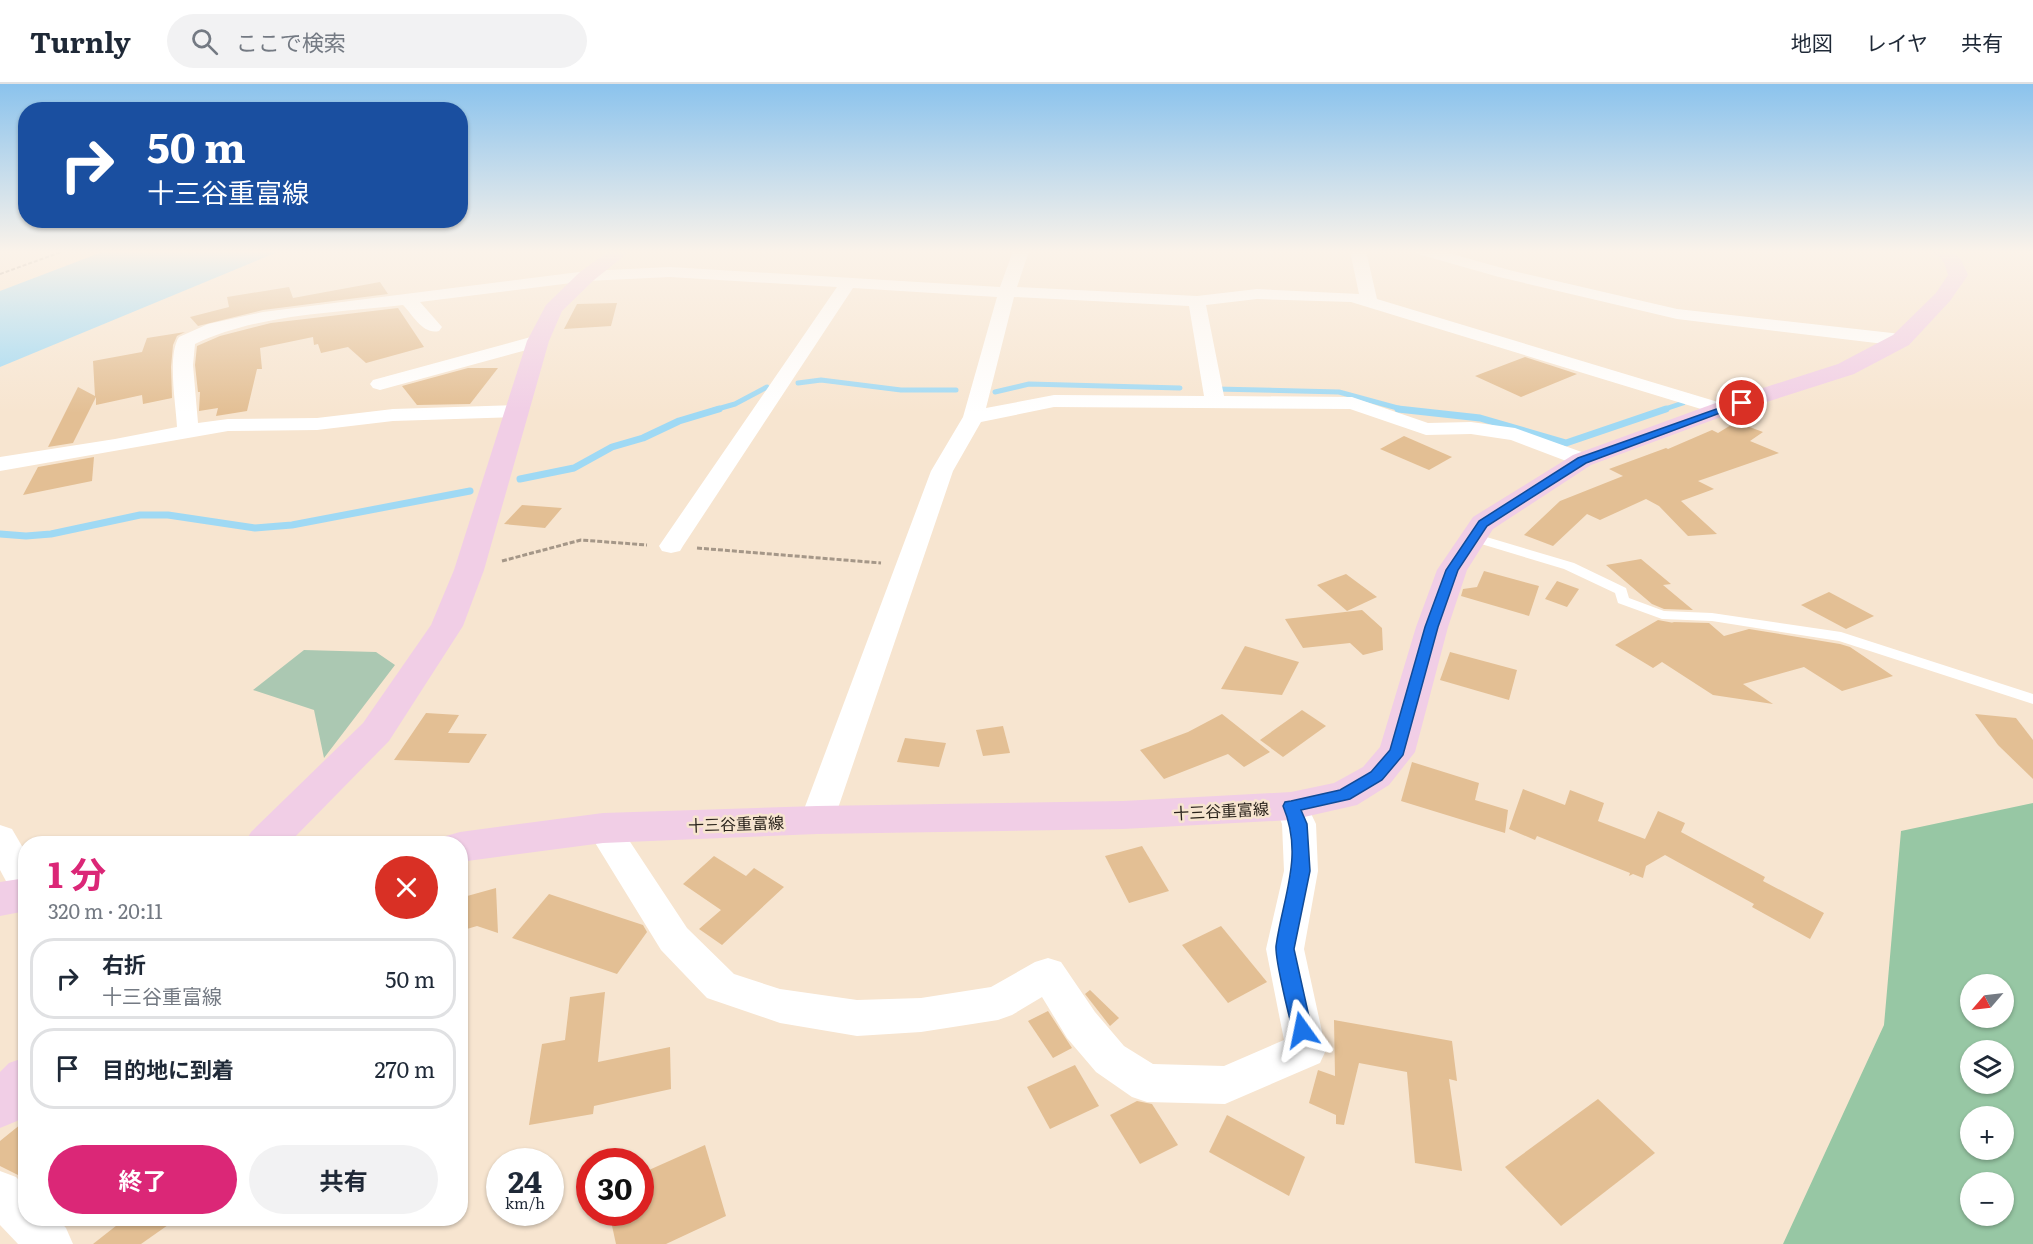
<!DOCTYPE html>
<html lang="ja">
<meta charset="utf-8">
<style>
body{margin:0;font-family:Literata,"Noto Sans JP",serif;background:#f2f2f3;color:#1f2937;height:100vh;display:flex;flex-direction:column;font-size:22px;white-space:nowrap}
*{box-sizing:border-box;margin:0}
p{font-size:20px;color:#747a83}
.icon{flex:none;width:33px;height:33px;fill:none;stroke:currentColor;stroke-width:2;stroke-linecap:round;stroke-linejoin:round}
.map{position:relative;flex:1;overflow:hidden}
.details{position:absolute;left:18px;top:752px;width:450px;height:390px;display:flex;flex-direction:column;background:#fff;border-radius:24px;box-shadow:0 2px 4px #0004}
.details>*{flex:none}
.guide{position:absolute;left:18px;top:18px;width:450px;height:126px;border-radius:24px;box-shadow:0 2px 4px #0004;background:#1a4fa0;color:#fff;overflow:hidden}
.needle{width:39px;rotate:242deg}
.fabs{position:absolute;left:1960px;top:890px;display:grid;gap:12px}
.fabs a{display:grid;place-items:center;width:54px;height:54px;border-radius:50%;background:#fff;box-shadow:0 2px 4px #0004;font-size:30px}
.speed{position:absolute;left:486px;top:1064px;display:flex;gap:12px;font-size:30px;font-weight:700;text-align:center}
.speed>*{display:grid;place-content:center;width:78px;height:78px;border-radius:50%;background:#fff;box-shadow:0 2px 4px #0004;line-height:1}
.speed small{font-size:15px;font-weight:400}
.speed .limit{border:9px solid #d22;background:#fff;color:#111}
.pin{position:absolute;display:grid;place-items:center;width:51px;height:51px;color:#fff;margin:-26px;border:3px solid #fff;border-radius:50%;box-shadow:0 2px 6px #0007}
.me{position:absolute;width:66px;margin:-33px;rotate:348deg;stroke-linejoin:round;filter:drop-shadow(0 0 4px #0008)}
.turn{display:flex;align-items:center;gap:21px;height:126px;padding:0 30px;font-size:27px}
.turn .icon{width:78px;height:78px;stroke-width:2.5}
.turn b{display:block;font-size:42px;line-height:51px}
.round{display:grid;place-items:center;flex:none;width:63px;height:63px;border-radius:32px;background:#f2f2f3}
.headline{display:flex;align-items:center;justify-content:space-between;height:102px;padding:0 30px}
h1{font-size:36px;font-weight:700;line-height:45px;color:#db2777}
.button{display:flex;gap:12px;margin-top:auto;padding:12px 30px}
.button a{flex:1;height:69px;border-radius:36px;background:#db2777;color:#fff;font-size:24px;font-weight:700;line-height:69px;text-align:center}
.button a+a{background:#f2f2f3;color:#1f2937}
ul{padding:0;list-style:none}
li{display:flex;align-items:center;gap:18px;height:81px;margin:0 12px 9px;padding:0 18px;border:3px solid #e0e1e3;border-radius:24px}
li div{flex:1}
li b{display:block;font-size:22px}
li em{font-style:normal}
header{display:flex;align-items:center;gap:36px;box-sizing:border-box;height:84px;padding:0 30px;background:#fff;border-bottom:2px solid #e0e1e3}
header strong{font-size:28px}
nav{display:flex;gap:33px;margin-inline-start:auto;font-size:21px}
.search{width:420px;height:54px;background:#f2f2f3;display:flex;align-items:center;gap:15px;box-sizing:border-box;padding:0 21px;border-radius:33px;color:#747a83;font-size:22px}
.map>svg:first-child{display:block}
</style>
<header>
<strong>Turnly</strong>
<div class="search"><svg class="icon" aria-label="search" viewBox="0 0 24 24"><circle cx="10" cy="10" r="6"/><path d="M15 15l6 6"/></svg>ここで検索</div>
<nav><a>地図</a><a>レイヤ</a><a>共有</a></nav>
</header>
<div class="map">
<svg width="2033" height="1160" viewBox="0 0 2033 1160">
<rect width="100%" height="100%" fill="#f7e5d0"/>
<!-- green -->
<polygon fill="#abc8b2" points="304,566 376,568 395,581 324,674 314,626 253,606"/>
<!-- forest -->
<path fill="#97c7a4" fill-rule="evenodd" d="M2033 719V1160H1783L1884 941 1901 747ZM1971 900H2004V933H1971ZM1971 966H2004V999H1971ZM1971 1032H2004V1065H1971ZM1971 1098H2004V1131H1971Z"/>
<!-- water -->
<polygon fill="#9fd9f4" points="105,167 280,167 0,283 0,207"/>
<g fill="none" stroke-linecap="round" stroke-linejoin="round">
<!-- stream-far1 -->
<g stroke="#9fd9f4" stroke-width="5">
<polyline points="798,299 821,296 901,306 956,306"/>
<polyline points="1216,305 1339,308 1405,326"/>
<polyline points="995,308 1029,300 1180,304"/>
<polyline points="714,326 735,320 767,303"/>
<polyline points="1662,326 1683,319"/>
</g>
<!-- stream -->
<g stroke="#9fd9f4" stroke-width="7">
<polyline points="1398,325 1480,334 1566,359 1666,325"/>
<polyline points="520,395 574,384 612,363 643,354 679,337 719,325"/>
<polyline points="0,450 26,452 51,450 140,431 168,431 255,444 292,441 470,407"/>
</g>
</g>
<!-- building -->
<g fill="#e3bf94">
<polygon points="380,198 388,210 263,226 198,242 190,233 229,223 227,213 289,203 293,214"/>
<polygon points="617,219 611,242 564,245 577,220"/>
<polygon points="398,224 424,263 366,279 348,263 321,269 318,260 314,261 313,253 260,264 262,285 257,285 247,327 216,332 218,324 199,327 200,308 198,308 195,281 197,262 220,252 271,239"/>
<polygon points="185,248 177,252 173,261 171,283 172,314 143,320 142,311 96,321 96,313 73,359 48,363 78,303 95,312 93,277 142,268 147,254"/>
<polygon points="1525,273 1568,287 1577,290 1521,313 1475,292"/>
<polygon points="468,284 498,284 470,320 417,321 402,302"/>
<polygon points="1736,338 1763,348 1750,357 1779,369 1698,397 1714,405 1681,417 1717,450 1688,452 1659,422 1646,415 1600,436 1587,430 1553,462 1524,451 1560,417 1623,392 1609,385 1666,364 1668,365 1712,346 1718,349"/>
<polygon points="1404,352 1452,373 1429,386 1380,365"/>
<polygon points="94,373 92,397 23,411 38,383"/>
<polygon points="522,421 562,424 545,444 504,440"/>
<polygon points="1641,475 1671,500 1663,501 1693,526 1664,525 1652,520 1606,481"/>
<polygon points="1484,487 1539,502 1529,532 1461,512 1463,505 1477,503"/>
<polygon points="1346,490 1377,513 1347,527 1317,501"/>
<polygon points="1557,497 1579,505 1567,523 1545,515"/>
<polygon points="1829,508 1874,532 1846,545 1801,521"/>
<polygon points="1362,526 1382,544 1383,566 1363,571 1350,559 1303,564 1285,535"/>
<polygon points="1658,536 1674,539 1672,538 1709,539 1724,552 1749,545 1840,560 1850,563 1893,592 1842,607 1804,583 1743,600 1773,620 1713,611 1662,578 1653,584 1615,561"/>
<polygon points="1245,562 1299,578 1282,611 1221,605"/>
<polygon points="1450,568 1517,586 1509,616 1440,596"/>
<polygon points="1302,626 1326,642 1283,673 1260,656"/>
<polygon points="426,629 459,631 448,649 487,650 469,679 394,676"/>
<polygon points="1222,630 1270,668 1244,683 1228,670 1164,695 1140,666 1188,648"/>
<polygon points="1975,630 2016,634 2033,656 2033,695 1998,661"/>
<polygon points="1003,642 1010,669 983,672 976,646"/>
<polygon points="905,654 946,659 939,683 897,678"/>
<polygon points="1412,678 1479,699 1475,716 1508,726 1505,749 1401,717"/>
<polygon points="1523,705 1565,721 1570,706 1604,719 1598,737 1645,755 1658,727 1685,739 1681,748 1765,793 1763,797 1824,829 1810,855 1752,823 1754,820 1665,771 1646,782 1643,794 1633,790 1629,792 1630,789 1537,752 1535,756 1509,745"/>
<polygon points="1142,762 1169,807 1129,819 1105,772"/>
<polygon points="714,772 746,792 754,784 784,803 722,861 699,845 721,826 683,800"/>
<polygon points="496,804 498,849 477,842 460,847 460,814"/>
<polygon points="549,810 643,841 647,848 617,890 512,854"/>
<polygon points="1221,842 1267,898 1228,919 1182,861"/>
<polygon points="1090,906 1119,934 1110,942 1085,910"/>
<polygon points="605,908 598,978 670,963 671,1005 594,1022 593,1030 529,1041 542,960 565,956 570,913"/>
<polygon points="1048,927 1072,964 1053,974 1028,937"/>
<polygon points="1334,936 1452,957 1457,997 1449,995 1462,1087 1415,1079 1407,988 1359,979 1344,1041 1336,1040 1336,1031 1309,1019 1318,986 1335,992"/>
<polygon points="1075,981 1099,1022 1050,1045 1027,1003"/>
<polygon points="1598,1015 1655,1069 1561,1142 1505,1083"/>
<polygon points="1137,1017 1152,1020 1178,1061 1140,1080 1110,1031"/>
<polygon points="1227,1031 1305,1073 1289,1112 1209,1068"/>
<polygon points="26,1036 26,1099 18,1091 0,1082 0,1057"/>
<polygon points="705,1061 726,1132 666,1160 616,1160 609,1128 640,1128 640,1090"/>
<polygon points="126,1134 178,1134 141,1160 93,1160"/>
</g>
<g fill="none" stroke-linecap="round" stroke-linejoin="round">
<!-- path-far1 -->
<polyline stroke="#a59788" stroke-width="2" stroke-dasharray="4 2" stroke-linecap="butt" points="0,190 64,167"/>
<!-- path -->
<g stroke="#a59788" stroke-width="3" stroke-dasharray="5 2" stroke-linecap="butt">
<polyline points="697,464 881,479"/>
<polyline points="502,477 581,456 647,461"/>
</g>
<!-- lane -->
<polygon fill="#fff" fill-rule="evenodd" points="1473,449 1574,479 1626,504 1629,514 1664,527 1712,529 1841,548 2033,610 2033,620 1839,557 1712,537 1662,535 1618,519 1615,509 1564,485 1468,456 1467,453"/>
<!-- street -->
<g fill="#fff" fill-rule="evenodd">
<path d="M1013 167H1029L1017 203 1197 212 1257 205 1359 210 1350 167H1366L1377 215 1728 321 1731 325 1728 329 1721 331 1714 329 1351 218 1257 215 1206 221 1224 312 1352 313 1428 339 1471 338 1515 344 1590 371 1593 376 1590 381 1582 383 1511 356 1471 350 1426 351 1350 325 1054 323 981 338 953 387 834 736 829 745 817 749 805 745 800 736 931 387 963 333 997 213 853 204 683 462 680 467 671 469 662 467 659 462 837 203 670 193 587 197 420 218 442 243 439 247C423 251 413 231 403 221 334 229 258 230 195 260L193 281 198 339 228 335 317 334 393 325 516 321 523 323 526 327 523 331 516 333 393 337 317 346 228 347 0 387V373L115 355 177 343C176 321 167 271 179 253L208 240 263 228 587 187 670 183 1000 203ZM1014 213 1189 222 1204 312 1054 311 986 324Z"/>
<polygon points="1416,167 1442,167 1509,186 1677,225 1901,250 1908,252 1910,256 1908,260 1901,262 1677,235 1499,193 1418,170"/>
<polygon points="538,251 545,253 547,257 545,261 380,306 373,304 370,300 373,296"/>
<polygon points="1291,710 1303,713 1316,740 1318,787 1304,865 1326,966 1320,979 1225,1020 1147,1018 1132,1013 1096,988 1067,954 1042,913 1012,931 998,936 921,948 857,952 780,939 707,914 661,866 586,744 591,735 603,731 615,735 687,844 734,890 780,905 857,916 921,914 991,903 1035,878 1048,874 1061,878 1095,928 1124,962 1153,980 1224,982 1284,956 1266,865 1284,787 1282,740 1275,722 1279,713"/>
<polygon points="0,741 12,745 26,769 26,816 14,812 0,786"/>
<polygon points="0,1087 16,1093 26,1103 26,1134 57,1134 66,1144 73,1160 18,1160 0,1141"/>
</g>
<!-- secondary -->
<g fill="#f1cee6" fill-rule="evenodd">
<polygon points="609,167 630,167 594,196 562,227 549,257 484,486 463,542 389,657 289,759 245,759 251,748 363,639 431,541 454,486 527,257 546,221 580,188"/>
<polygon points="1933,167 1953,167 1961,176 1968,191 1950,217 1909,261 1854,290 1729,330 1591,381 1493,445 1467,486 1448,543 1415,668 1389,701 1357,721 1291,736 1123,745 817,750 603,759 460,778 460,759 442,759 446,752 460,748 603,729 817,722 1123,717 1291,708 1334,699 1363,683 1380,663 1416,543 1437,486 1473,433 1573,371 1713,320 1838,280 1893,251 1936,209 1948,191 1944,178"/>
<polygon points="26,794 26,827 0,832 0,798"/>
<polygon points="26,973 26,1029 17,1037 0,1044 0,988 9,979"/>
</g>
</g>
<!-- sky -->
<linearGradient id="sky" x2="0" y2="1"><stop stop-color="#8bc3ed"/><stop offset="0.51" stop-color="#fbf3ea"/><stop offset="1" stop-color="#fbf3ea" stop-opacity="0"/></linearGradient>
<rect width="2033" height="329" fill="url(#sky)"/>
<!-- route -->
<path fill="#1a73e8" stroke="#114b97" stroke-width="1.5" d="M1739 317 1747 319 1586 379 1487 442 1458 486 1438 543 1403 671 1382 696 1350 715 1301 726 1307 740 1310 787 1294 865 1312 946 1309 952 1302 954 1295 952C1290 939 1275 875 1276 862 1283 812 1304 772 1283 722L1285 718 1291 717 1340 706 1371 688 1390 666 1425 543 1446 486 1479 437 1578 374Z"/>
<g text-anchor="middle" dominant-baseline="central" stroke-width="5" stroke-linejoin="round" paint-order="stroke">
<!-- street labels -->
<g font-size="16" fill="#29221b" stroke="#f7e5d0">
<text transform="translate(1221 726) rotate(-3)">十三谷重富線</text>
<text transform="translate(736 739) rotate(-2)">十三谷重富線</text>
</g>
</g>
</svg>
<div class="fabs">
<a><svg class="needle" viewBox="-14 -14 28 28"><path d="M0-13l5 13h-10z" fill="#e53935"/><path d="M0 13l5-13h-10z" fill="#747a83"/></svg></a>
<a><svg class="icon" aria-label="layers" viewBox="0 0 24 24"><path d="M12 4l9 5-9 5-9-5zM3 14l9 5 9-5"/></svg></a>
<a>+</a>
<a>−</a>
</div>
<div class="speed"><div>24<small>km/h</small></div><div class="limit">30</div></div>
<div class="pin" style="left:1742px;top:319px;background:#d93025"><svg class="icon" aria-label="arrive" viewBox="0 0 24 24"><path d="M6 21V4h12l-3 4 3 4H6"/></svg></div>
<svg class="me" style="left:1302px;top:946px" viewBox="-20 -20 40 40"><path d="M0-17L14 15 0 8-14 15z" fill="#1a73e8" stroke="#fff" stroke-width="4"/></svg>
<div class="guide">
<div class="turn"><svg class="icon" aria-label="right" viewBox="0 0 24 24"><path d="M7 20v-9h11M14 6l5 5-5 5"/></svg><div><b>50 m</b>十三谷重富線</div></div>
</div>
<section class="details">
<div class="headline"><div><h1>1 分</h1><p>320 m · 20:11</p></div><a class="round" style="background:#d93025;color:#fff"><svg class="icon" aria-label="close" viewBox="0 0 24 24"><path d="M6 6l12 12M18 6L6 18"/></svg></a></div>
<ul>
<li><svg class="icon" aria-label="right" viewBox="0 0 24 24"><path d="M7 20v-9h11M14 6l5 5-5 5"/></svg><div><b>右折</b><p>十三谷重富線</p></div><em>50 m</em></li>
<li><svg class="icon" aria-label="arrive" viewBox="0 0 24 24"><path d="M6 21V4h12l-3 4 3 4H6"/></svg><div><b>目的地に到着</b></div><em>270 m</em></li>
</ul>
<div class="button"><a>終了</a><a>共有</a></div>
</section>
</div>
